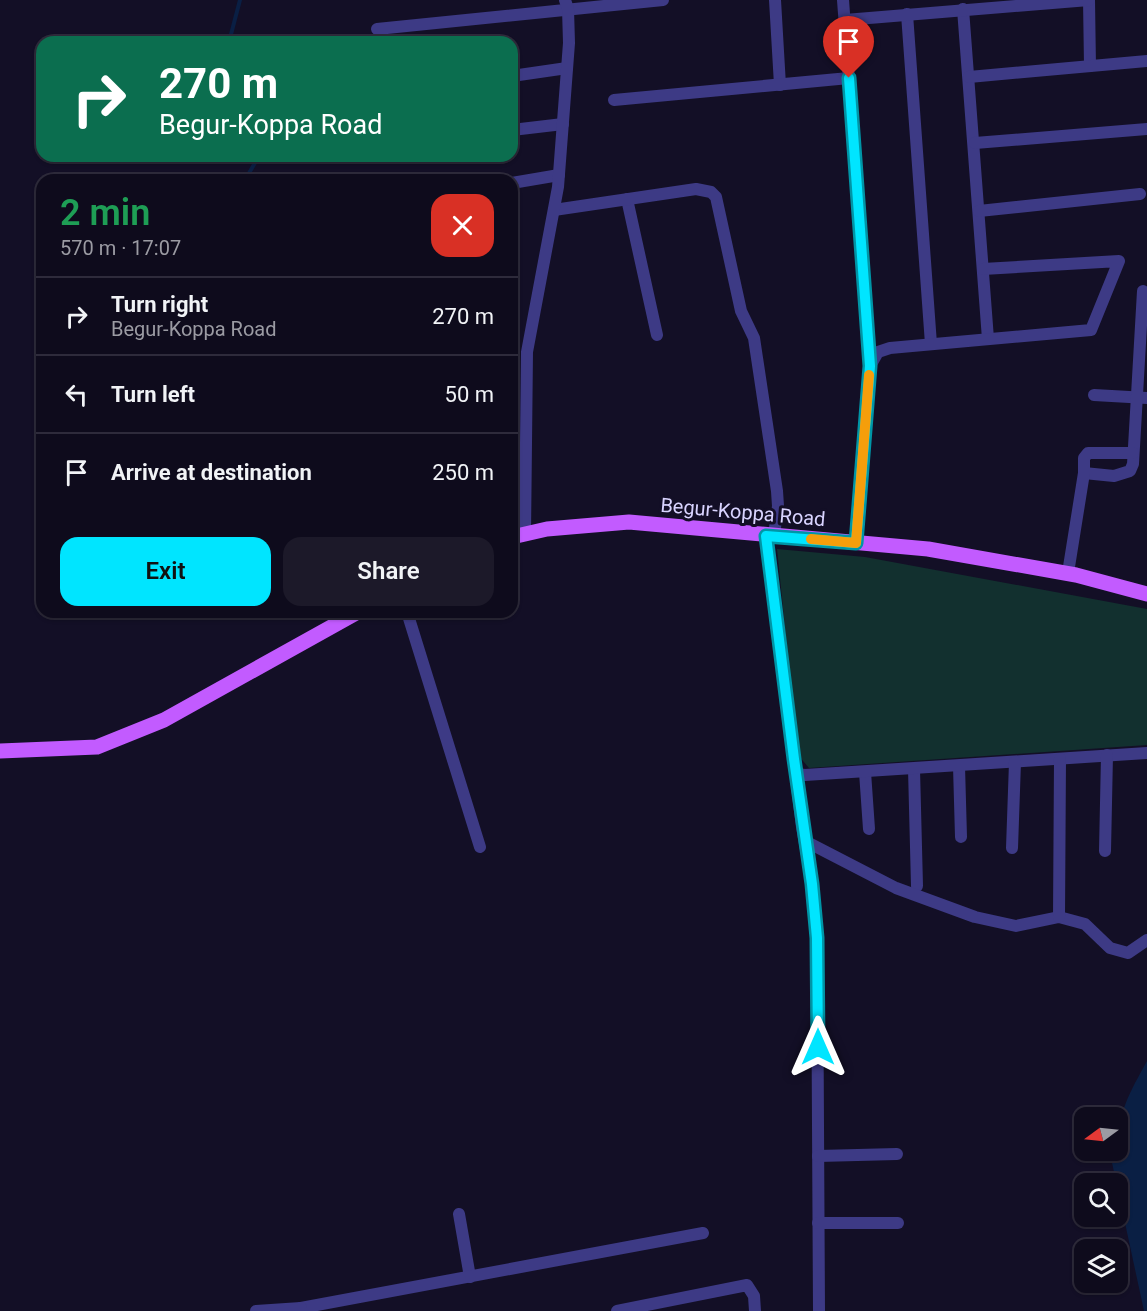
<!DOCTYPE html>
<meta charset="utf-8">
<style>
body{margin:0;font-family:Roboto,sans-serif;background:#1c1929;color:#f1f3f6;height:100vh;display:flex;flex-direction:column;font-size:22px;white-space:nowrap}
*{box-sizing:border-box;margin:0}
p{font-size:20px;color:#9b9ba3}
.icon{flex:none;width:33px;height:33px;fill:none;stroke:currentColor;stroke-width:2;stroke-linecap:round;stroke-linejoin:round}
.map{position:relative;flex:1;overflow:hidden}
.panel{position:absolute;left:36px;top:174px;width:482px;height:444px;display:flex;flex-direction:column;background:#0e0b1c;border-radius:18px;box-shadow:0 2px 4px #0004,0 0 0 2px #2e2b3b}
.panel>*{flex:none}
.banner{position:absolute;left:36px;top:36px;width:482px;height:126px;border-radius:18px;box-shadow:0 2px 4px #0004,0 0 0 2px #2e2b3b;background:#0b6e4f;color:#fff;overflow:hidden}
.needle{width:39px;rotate:255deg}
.controls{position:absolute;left:1074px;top:1107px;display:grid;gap:12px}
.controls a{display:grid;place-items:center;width:54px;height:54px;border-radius:12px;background:#0e0b1c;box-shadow:0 2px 4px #0004,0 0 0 2px #2e2b3b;font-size:30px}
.pin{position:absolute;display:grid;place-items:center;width:51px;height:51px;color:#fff;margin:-62px -26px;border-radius:50% 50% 50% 0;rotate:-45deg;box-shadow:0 0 6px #0007}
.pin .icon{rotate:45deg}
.me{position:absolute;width:66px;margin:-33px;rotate:0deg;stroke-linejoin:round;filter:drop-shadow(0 0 4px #0008)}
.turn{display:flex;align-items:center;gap:21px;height:126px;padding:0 24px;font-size:27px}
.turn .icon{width:78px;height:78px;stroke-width:2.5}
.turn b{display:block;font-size:42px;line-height:51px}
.round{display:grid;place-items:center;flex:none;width:63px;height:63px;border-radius:18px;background:#1c1929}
.headline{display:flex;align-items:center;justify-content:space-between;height:102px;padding:0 24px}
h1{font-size:36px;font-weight:600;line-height:45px;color:#1e9e55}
.action{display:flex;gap:12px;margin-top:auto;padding:12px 24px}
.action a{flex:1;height:69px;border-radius:18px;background:#00e5ff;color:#111;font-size:24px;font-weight:600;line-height:69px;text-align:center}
.action a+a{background:#1c1929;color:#f1f3f6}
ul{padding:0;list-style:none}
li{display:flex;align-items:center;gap:18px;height:78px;padding:0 24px;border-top:2px solid #2e2b3b}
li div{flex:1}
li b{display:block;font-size:22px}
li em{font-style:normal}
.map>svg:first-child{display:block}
</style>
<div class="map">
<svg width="1147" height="1311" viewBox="0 0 1147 1311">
<rect width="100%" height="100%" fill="#130f26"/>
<!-- green -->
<polygon fill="#12302f" points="777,549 865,557 1147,609 1147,745 809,768 798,755"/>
<!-- water -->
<path fill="#0a1f44" d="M1147 1061V1311H1144L1111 1158 1113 1151 1118 1150C1118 1111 1129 1094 1147 1061Z"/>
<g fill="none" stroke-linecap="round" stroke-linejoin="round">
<!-- stream -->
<g stroke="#0a1f44" stroke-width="4">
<polyline points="229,42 240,0"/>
<polyline points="245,180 259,156"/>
</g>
<!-- minor -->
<g stroke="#3d3a85" stroke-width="12">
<polyline points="775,0 780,85"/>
<polyline points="843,0 870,366 856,543"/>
<polyline points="1089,0 1090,66"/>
<polyline points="963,9 988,339"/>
<polyline points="907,14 931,344"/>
<polyline points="845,20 1089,0"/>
<polyline points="377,29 663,0"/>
<polyline points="512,76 567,68"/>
<polyline points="969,77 1147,61"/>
<polyline points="614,100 849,78"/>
<polyline points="512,130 563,124"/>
<polyline points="975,143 1147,129"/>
<polyline points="512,183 559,175"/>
<polyline points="627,199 657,335"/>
<polyline points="554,210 696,189 711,192 716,197 741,311 754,338 777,491 778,506 774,535"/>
<polyline points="979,211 1140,194"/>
<polyline points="870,366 878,352 890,348 1091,330 1119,261 983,269"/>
<polyline points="1094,395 1147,398"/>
<polyline points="1084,473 1114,476 1130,471 1133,464 1143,291"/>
<polyline points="525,534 527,352 558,187 569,43 568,9 565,0"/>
<polyline points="766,535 802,827 812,884 817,938 819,1311"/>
<polyline points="1068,573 1084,473 1084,458 1088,453 1133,453"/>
<polyline points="407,612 480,847"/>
<polyline points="959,766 961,837"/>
<polyline points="914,769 917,886"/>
<polyline points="865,772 869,829"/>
<polyline points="797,774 805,775 1147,753"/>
<polyline points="805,841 896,888 975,917 1016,926 1059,917 1085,924 1110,948 1128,953 1147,940"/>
<polyline points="1012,848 1015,762"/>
<polyline points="1105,851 1107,755"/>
<polyline points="1059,917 1060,759"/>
<polyline points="818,1156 897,1154"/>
<polyline points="459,1214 470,1277"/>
<polyline points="818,1223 898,1223"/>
<polyline points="301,1308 703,1233"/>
<polyline points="256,1311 301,1308 301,1311"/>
<polyline points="617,1311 747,1285 754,1296 755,1311"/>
</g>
<!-- major -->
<g stroke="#c25bff" stroke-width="15">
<polyline points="512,537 547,529 629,522 928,549 1076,575 1147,594"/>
<polyline points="0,751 97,747 164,720 358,612"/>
</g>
</g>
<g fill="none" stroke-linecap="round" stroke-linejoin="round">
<defs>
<polyline id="route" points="818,1047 817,938 812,884 794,759 766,536 856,543 870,366 849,78"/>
</defs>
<!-- route casing -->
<use href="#route" stroke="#0095a6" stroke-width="15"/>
<!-- route -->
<use href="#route" stroke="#00e5ff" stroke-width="10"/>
<!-- slow -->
<polyline stroke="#f59e0b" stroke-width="10" points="811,539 856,543 869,375"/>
</g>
<g text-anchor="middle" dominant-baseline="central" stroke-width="6" stroke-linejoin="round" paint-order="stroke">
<!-- street labels -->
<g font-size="20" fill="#d9d4ff" stroke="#130f26">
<text transform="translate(743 512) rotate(5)">Begur-Koppa Road</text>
</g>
</g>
</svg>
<div class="controls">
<a><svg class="needle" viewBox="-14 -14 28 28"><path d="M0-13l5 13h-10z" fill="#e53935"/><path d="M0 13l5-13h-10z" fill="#9b9ba3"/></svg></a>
<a><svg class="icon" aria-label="search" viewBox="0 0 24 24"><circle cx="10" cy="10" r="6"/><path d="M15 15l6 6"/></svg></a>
<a><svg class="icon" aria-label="layers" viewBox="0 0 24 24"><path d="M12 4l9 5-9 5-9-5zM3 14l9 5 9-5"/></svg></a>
</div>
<div class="pin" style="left:849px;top:78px;background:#d93025"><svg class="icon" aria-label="arrive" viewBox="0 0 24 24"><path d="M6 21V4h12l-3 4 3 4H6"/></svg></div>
<svg class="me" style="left:818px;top:1047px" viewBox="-20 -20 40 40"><path d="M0-17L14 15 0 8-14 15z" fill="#00e5ff" stroke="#fff" stroke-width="4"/></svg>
<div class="banner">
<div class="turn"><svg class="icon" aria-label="right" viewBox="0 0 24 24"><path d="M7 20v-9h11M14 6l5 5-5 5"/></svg><div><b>270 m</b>Begur-Koppa Road</div></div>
</div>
<section class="panel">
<div class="headline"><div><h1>2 min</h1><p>570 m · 17:07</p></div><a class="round" style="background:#d93025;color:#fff"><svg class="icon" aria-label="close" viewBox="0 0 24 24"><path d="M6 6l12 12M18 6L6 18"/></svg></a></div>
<ul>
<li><svg class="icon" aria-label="right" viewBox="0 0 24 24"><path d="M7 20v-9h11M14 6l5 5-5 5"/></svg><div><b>Turn right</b><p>Begur-Koppa Road</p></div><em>270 m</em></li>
<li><svg class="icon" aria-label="left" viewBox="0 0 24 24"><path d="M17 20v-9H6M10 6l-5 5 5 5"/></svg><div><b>Turn left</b></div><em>50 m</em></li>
<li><svg class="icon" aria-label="arrive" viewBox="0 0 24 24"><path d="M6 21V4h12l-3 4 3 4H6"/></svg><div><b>Arrive at destination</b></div><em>250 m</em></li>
</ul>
<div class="action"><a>Exit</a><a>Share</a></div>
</section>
</div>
